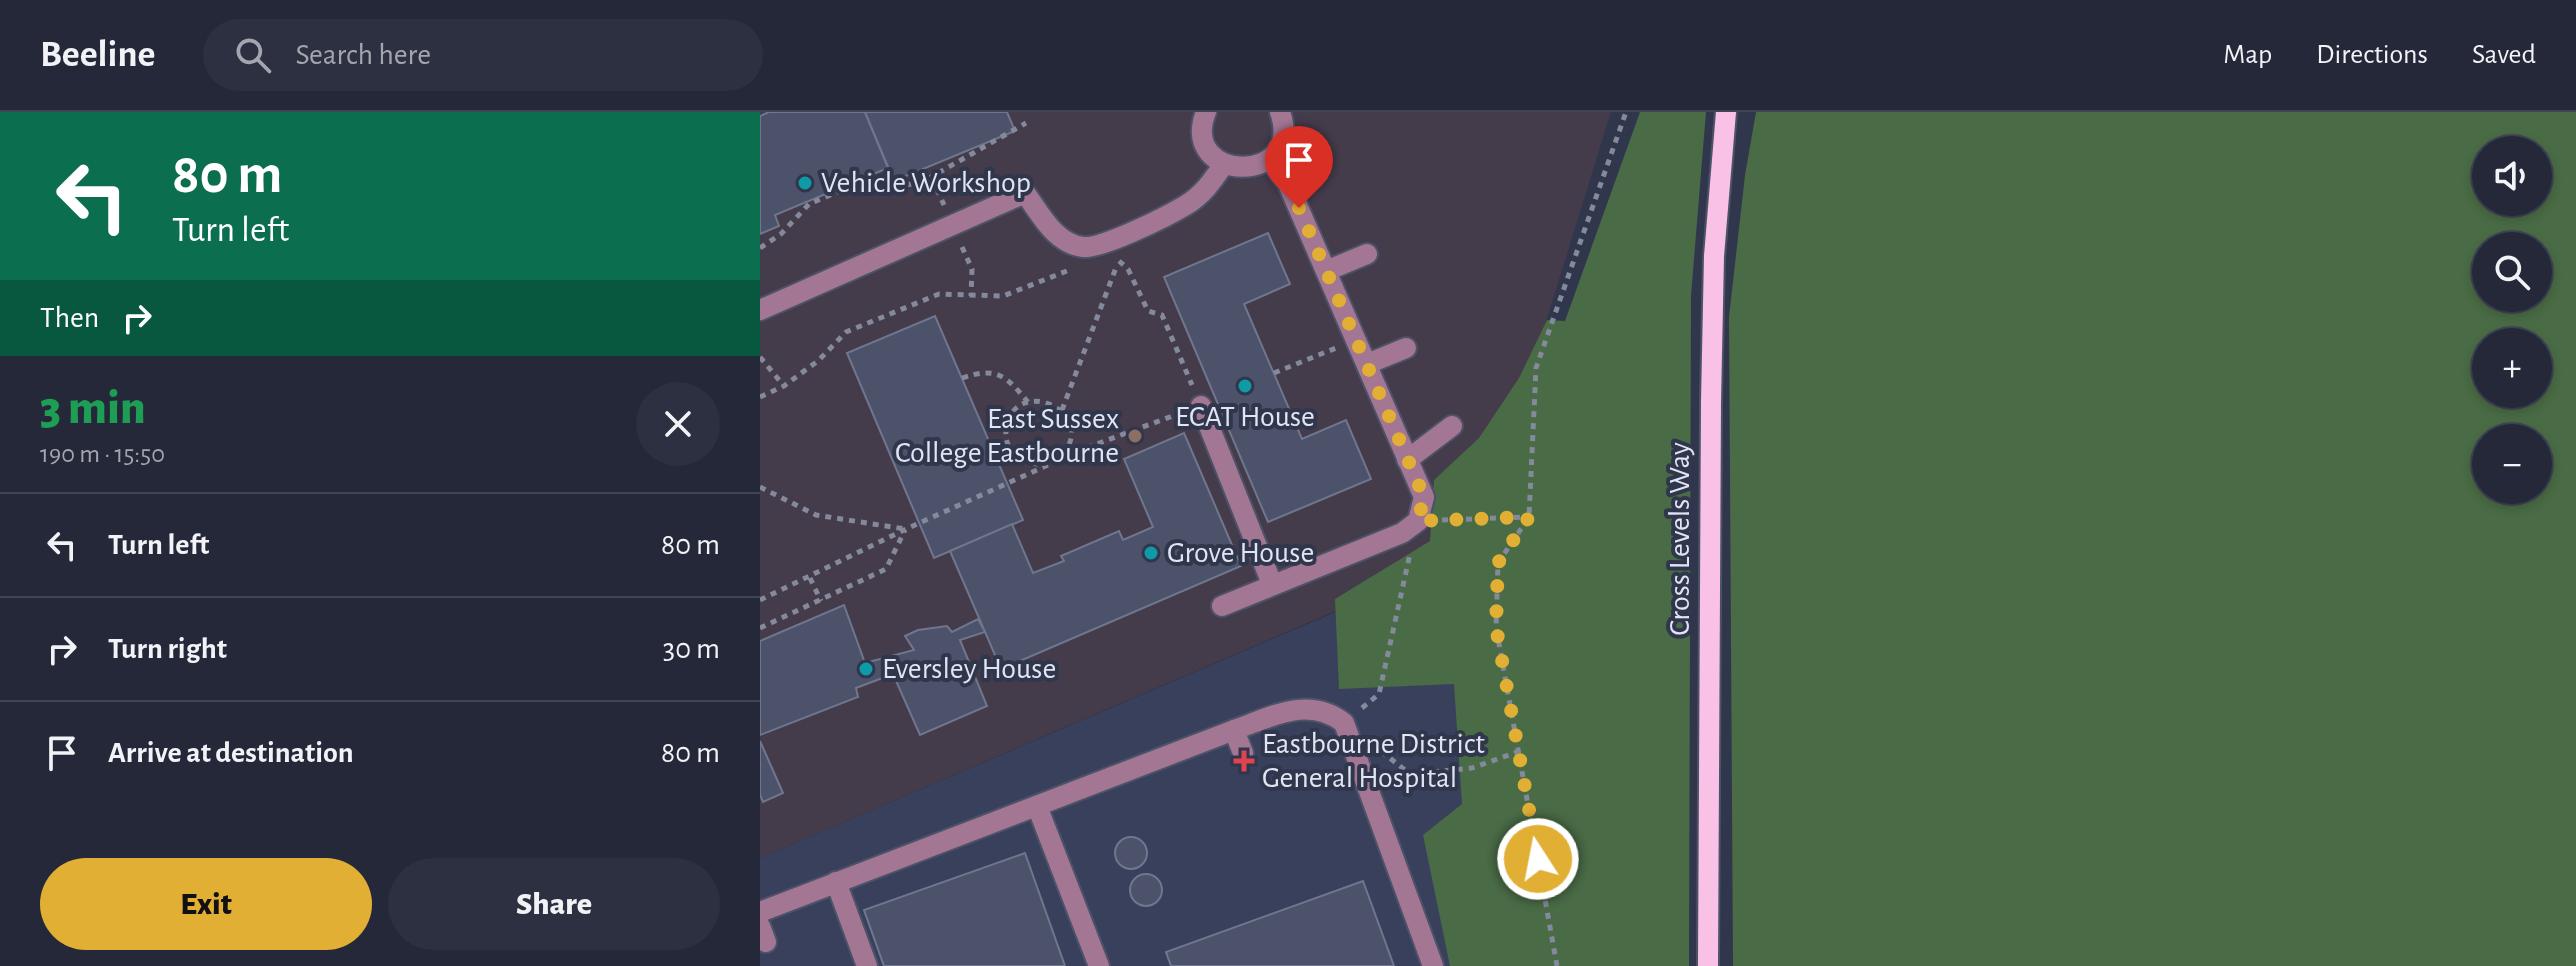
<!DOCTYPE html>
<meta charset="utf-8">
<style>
body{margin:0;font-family:"Alegreya Sans",sans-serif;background:#2c3041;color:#f1f3f6;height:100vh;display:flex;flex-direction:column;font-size:30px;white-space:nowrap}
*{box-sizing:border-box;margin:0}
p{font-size:26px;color:#a3a6ae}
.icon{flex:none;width:44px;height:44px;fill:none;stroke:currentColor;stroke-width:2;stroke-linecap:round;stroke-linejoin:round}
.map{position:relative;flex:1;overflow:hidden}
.drawer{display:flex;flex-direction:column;background:#242839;width:760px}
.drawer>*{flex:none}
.top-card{background:#0b6e4f;color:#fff;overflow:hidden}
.buttons{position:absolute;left:1712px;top:24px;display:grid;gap:16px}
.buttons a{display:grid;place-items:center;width:80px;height:80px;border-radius:50%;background:#242839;box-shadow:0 4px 12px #0003,0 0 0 2px #414453;font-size:40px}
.pin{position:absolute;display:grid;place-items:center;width:68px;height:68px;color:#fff;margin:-82px -34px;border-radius:50% 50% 50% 0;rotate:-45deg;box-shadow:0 0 8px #0007}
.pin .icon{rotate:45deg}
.me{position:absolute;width:88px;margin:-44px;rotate:349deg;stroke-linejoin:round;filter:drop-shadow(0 0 6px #0008)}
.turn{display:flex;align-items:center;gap:28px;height:168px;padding:0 40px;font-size:36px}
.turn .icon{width:104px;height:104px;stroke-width:2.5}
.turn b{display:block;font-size:56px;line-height:68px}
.then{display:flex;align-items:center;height:76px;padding:0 40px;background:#0003;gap:16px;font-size:30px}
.round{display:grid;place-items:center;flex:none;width:84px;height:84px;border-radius:42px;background:#2c3041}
.overview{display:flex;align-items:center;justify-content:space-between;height:136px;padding:0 40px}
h1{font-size:48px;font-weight:800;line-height:60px;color:#1e9e55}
.action{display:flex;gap:16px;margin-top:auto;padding:16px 40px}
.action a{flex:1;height:92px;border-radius:48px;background:#e1af34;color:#111;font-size:32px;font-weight:800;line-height:92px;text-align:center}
.action a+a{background:#2c3041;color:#f1f3f6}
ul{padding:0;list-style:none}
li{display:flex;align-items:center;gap:24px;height:104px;padding:0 40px;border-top:2px solid #414453}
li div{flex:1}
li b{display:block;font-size:30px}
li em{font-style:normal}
header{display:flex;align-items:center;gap:48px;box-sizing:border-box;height:112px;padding:0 40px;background:#242839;border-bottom:2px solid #414453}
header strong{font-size:38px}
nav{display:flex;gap:44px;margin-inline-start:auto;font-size:28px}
.search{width:560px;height:72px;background:#2c3041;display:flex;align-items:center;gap:20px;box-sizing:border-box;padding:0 28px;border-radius:44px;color:#a3a6ae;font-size:30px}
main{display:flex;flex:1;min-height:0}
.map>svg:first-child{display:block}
</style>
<header>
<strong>Beeline</strong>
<div class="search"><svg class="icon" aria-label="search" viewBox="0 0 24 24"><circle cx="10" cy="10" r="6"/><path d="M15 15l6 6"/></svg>Search here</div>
<nav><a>Map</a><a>Directions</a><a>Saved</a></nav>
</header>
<main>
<section class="drawer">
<div class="top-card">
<div class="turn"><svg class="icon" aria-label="left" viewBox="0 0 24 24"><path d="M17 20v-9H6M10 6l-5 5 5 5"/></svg><div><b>80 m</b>Turn left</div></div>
<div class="then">Then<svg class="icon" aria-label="right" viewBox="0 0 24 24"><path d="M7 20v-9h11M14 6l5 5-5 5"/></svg></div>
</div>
<div class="overview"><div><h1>3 min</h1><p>190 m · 15:50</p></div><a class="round"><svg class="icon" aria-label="close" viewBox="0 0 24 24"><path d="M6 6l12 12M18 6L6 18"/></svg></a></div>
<ul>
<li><svg class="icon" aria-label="left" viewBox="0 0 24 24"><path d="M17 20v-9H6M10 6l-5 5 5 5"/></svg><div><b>Turn left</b></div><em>80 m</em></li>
<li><svg class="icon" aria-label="right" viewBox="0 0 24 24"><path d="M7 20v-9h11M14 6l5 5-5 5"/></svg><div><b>Turn right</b></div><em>30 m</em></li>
<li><svg class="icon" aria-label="arrive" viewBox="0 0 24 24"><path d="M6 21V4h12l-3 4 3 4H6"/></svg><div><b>Arrive at destination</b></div><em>80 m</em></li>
</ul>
<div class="action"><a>Exit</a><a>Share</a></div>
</section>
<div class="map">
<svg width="1816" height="854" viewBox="0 0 1816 854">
<rect width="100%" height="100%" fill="#30364c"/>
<!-- built -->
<polygon fill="#39405c" points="704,445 772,854 0,854 0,746"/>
<!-- education -->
<polygon fill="#443b4b" points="0,0 851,0 715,439 0,746"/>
<!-- green -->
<g fill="#496b45" fill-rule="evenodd">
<polygon points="880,0 946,0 931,184 929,854 690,854 663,723 702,692 694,572 579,577 575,487 670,429 674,368 719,326 759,266 787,208 805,209"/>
<path d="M996 0H1816V854H973L969 205 985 63ZM1726 38H1778V90H1726ZM1726 134H1778V186H1726ZM1726 230H1778V282H1726ZM1726 326H1778V378H1726Z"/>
</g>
<!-- building -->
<g fill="#4c5269" stroke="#6f768e" stroke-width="2">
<polygon points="9,0 105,0 128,56 15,103 19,114 0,122 0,4"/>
<polygon points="105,0 247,0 255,19 134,69"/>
<polygon points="508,121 530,172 484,192 542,327 586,308 611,367 508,410 404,165"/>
<polygon points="175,204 263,408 174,446 87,241"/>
<polygon points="424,321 481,454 241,557 190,439 252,412 273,461 304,449 301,444 359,419 363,428 393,415 364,347"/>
<polygon points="84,493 105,551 154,538 145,524 158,518 187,514 192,520 218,507 225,520 200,528 227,594 160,623 133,562 96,576 98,585 0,623 0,529"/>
<polygon points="0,629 23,681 3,690 0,683"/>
<circle cx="371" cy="741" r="16"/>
<polygon points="265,741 305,854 124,854 104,798"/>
<circle cx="386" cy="778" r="16"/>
<polygon points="603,769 634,854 411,854 406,840"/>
</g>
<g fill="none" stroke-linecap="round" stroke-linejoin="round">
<defs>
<g id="minor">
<path d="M446 0C418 72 546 74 520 0"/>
<polyline points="566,159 607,142"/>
<path d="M0 198 265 81C280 101 295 132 323 135 342 137 408 104 426 93 443 83 453 68 464 52"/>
<polyline points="607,252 646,236"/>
<polyline points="441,294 512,472"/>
<polyline points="647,348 692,314"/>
<polyline points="462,494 642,421 658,409 664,385 528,72 509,47"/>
<polyline points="474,618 483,641"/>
<polyline points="277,694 339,854"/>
<polyline points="76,770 107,854"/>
<path d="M0 800 474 618C511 605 549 583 584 611L673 854"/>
<polyline points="0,814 6,830"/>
</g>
<polyline id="major" points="948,854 951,290 954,144 966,0"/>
</defs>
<!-- minor casing -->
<use href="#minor" stroke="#4c5267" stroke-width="24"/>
<!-- major casing -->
<use href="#major" stroke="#4c5267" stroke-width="24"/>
<!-- path -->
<g stroke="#84899b" stroke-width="5" stroke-dasharray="6 6" stroke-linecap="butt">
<polyline points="172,66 184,93"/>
<polyline points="202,135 212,157 211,184"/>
<polyline points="0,136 21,122 49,92 106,68 157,73 266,11"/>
<polyline points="359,149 368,157 388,199 402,203 432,273"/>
<polyline points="0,245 24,274"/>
<polyline points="514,261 576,236"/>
<path d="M202 266C237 254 246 264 268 290"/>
<polyline points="0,285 24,274 59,248 86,220 179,182 243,184 312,157"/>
<polyline points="302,298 357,153"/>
<polyline points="304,344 418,302"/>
<polyline points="0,375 56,403 145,417"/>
<polyline points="682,408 768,405"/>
<polyline points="50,466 61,489"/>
<path d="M0 488 146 417 288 353C355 312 260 257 247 313 240 341 266 353 288 353"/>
<polyline points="0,516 126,457 145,418"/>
<polyline points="602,596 619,582 650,442"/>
<polyline points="621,639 650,662 712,656 757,640"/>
<polyline points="797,854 736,515 738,451 769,405 776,256 866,0"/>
</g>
<!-- minor -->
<use href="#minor" stroke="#a37694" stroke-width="20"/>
<!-- major -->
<use href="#major" stroke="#f9c1e6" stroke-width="20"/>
</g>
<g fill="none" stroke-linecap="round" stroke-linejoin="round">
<!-- route -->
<polyline stroke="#e1af34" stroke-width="14" stroke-dasharray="0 25.2" points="539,96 664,385 658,409 769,405 738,451 736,515 778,747"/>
</g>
<!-- markers -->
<g fill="#0f9aa8" stroke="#30364c" stroke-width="3">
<circle cx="45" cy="71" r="8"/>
<circle cx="485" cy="274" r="8"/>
<circle cx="391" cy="441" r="8"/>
<circle cx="106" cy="557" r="8"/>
</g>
<circle fill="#8d6e63" stroke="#30364c" stroke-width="3" cx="375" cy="324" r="8"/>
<path fill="#e0444e" stroke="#30364c" stroke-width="3" d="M480 637h8v8h8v8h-8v8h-8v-8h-8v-8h8z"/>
<g text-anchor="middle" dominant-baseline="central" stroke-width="8" stroke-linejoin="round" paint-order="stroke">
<!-- poi labels -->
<g font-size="30" fill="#e1e5f3" stroke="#30364c" text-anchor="start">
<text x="61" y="71">Vehicle Workshop</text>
<text x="485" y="305" text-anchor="middle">ECAT House</text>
<text x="359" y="307" text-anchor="end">East Sussex<tspan x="359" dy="34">College Eastbourne</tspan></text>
<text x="407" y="441">Grove House</text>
<text x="122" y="557">Eversley House</text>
<text x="502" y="632">Eastbourne District<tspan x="502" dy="34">General Hospital</tspan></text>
</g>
<!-- street labels -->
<g font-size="30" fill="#e1e5f3" stroke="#30364c">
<text transform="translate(920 427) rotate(-90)">Cross Levels Way</text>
</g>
</g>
</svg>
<div class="buttons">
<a><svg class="icon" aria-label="sound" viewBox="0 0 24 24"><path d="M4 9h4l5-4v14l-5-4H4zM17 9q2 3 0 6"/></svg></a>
<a><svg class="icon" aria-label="search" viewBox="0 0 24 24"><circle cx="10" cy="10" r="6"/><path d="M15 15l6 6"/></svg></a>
<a>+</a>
<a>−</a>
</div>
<div class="pin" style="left:539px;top:96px;background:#d93025"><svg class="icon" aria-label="arrive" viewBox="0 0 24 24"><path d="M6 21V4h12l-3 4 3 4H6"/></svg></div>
<svg class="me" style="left:778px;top:747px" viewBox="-20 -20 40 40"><circle r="17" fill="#e1af34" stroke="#fff" stroke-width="3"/><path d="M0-11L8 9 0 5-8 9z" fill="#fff"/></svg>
</div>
</main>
